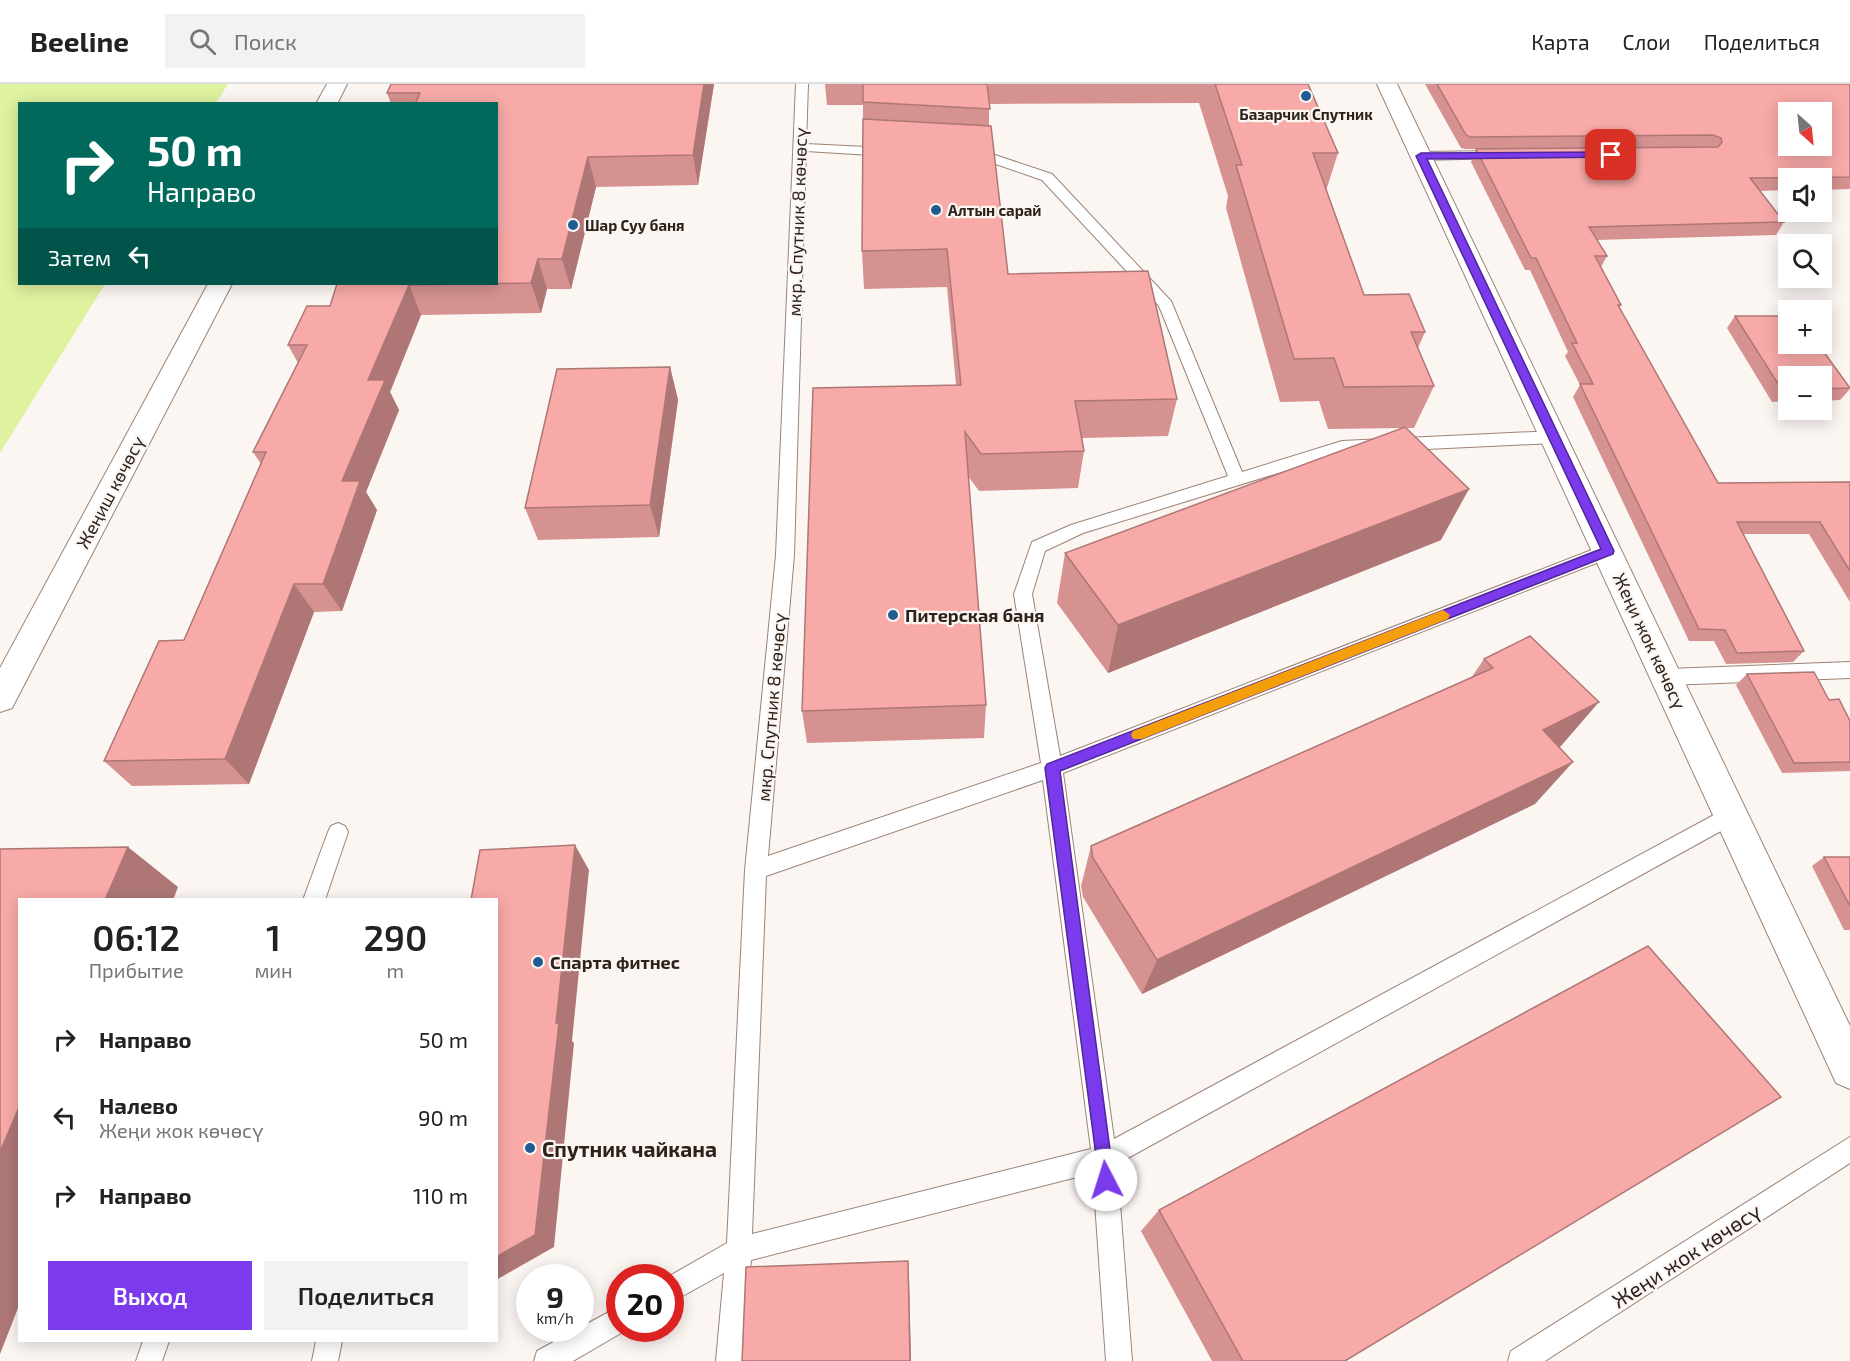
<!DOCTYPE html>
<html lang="ru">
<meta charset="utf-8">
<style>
body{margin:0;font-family:"Exo 2",sans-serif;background:#f2f2f2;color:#222;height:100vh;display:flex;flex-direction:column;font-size:22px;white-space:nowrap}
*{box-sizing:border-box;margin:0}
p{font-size:20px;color:#767676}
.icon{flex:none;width:33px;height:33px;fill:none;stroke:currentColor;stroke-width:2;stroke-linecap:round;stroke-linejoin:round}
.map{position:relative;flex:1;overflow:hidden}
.panel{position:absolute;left:18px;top:814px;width:480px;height:444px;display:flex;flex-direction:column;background:#fff;border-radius:0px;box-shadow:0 3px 15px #0003}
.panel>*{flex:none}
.banner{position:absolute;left:18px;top:18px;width:480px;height:183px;border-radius:0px;box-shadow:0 3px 15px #0003;background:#00695c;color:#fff;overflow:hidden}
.needle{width:39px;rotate:153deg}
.buttons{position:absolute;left:1778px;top:18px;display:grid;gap:12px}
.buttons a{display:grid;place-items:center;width:54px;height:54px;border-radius:0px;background:#fff;box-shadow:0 3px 15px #0003;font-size:30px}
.speed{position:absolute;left:516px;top:1180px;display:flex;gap:12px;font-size:30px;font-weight:700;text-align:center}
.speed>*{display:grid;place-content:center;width:78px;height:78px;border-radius:50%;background:#fff;box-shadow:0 3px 15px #0003;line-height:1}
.speed small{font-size:15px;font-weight:400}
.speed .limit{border:9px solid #d22;background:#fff;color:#111}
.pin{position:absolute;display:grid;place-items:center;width:51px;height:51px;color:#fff;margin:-26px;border-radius:12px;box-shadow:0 3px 9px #0006}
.me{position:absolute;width:66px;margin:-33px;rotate:355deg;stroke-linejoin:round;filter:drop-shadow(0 0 4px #0008)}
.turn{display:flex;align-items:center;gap:21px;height:126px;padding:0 30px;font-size:27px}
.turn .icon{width:78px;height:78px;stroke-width:2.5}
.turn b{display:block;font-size:42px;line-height:51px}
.then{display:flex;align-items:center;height:57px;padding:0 30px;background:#0003;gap:12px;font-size:22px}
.eta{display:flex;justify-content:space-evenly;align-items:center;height:102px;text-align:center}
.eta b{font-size:36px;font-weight:600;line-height:42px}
.action{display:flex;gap:12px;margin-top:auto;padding:12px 30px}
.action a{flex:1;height:69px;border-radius:0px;background:#7c3aed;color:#fff;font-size:24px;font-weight:600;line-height:69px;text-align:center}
.action a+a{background:#f2f2f2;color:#222}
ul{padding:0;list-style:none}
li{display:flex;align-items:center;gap:18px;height:78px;padding:0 30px}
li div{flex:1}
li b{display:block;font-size:22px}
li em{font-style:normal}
header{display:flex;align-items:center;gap:36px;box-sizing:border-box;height:84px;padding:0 30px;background:#fff;border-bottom:2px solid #e0e0e0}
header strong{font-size:28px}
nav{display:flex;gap:33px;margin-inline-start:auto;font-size:21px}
.search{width:420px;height:54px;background:#f2f2f2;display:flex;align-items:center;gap:15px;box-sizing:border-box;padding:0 21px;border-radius:0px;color:#767676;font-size:22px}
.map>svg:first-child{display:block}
</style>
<header>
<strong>Beeline</strong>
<div class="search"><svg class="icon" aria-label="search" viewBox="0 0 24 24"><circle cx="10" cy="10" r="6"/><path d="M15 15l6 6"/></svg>Поиск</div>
<nav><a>Карта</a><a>Слои</a><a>Поделиться</a></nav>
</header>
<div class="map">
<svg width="1850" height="1277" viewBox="0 0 1850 1277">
<rect width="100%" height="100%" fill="#fcf6f3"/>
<!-- green -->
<polygon fill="#dff29f" points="0,0 228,0 216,19 20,20 20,200 105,200 0,369"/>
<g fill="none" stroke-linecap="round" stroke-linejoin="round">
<defs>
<g id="service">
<path d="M796 0H808L806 60 887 64 893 68 887 72 806 67 794 471 768 772 1041 679 1014 510 1032 458 1071 441 1228 392 1159 222 1042 96 990 78 966 75 965 72 966 69 992 70 1052 90 1171 217 1242 388 1342 357 1554 347 1560 349 1562 353 1560 357 1554 359 1343 369 1083 449 1045 467 1032 510 1060 672 1602 462 1608 460 1614 462 1617 467 1614 472 1063 689 1114 1055 1725 725 1732 722 1739 725 1742 731 1739 737 1117 1080 1132 1277H1106L1093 1089 751 1176 742 1277H716L724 1189 670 1219V1194H666L727 1159 745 786 776 471ZM1043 696 1091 1065 752 1150 766 792Z"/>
<polygon points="1499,67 1505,71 1504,74 1421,76 1415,72 1421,68"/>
<polygon points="1850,578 1850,594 1667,601 1660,598 1658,593 1660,588 1667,585"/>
<polygon points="338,739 345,742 348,748 325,816 303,816 328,748 331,742"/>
<polygon points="1850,1053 1850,1079 1545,1277 1508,1277 1511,1267"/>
<polygon points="620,1222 620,1245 628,1245 573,1277 534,1277 537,1267"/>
<polygon points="143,1257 169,1257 162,1277 136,1277"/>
<polygon points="316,1257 342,1257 338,1277 312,1277"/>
</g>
<g id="minor">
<polygon points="327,0 347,0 337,20 316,20"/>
<polygon points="208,200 232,200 12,624 0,628 0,584"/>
</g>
<polygon id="secondary" points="1377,0 1397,0 1850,942 1850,1005 1836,999"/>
</defs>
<!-- service casing -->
<use href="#service" stroke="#9c8374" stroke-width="2"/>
<!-- minor casing -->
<use href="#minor" stroke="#9c8374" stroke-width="2"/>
<!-- secondary casing -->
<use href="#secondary" stroke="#9c8374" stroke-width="2"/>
<!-- service -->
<use href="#service" fill="#fff" fill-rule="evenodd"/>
<!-- minor -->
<use href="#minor" fill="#fff" fill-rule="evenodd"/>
<!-- secondary -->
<use href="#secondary" fill="#fff" fill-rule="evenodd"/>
</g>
<!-- wall -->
<g fill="#d59290">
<polygon points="714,0 698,101 596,103 571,205 547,205 541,229 421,231 390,308 399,326 366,408 377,426 342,527 314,528 249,700 132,702 104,677 184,556 261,380 253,368 298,279 288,261 330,222 496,20 391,20 387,9"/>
<polygon points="825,0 1308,0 1338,69 1326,107 1364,211 1425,248 1418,264 1434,302 1414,344 1406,344 1441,456 1108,589 1057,519 1065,469 1402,344 1328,345 1319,317 1280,318 1226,124 1228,112 1199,19 989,20 989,42 1008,190 1177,315 1168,352 1082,354 1084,367 1078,404 979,407 968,392 986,621 984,654 807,659 802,627 956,301 947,203 864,205 862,167 863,21 827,21"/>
<polygon points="1425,0 1850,0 1850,105 1821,106 1821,94 1788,94 1788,106 1760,107 1784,138 1776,151 1597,156 1607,172 1601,183 1621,221 1619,224 1718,399 1850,398 1850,518 1809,450 1743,450 1804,567 1793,578 1726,580 1714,557 1689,557 1573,313 1580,301 1565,272 1568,268 1530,186 1525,186 1471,78 1476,65 1465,65 1461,64"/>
<polygon points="1735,232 1850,305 1840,316 1821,317 1821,292 1788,292 1788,317 1772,318 1727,244"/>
<polygon points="670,283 678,316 659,453 538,456 525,424"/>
<polygon points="1530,552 1561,662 1559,663 1535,720 1142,910 1083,813 1081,802 1091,762 1471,594 1484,575"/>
<polygon points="1747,590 1829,616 1850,637 1850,687 1782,689 1736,601"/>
<polygon points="1824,773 1850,773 1850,846 1844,846 1812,782"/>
<polygon points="1159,1126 1345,1277 1212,1277 1141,1147"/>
</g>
<!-- shaded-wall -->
<g fill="#ae7776">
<polygon points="704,0 714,0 698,101 693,71"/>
<polygon points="588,73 596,103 571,205 562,175"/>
<polygon points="538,175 547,205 541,229 531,199"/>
<polygon points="409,201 421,231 390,308 399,326 366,408 377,426 342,527 323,500 342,397 368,296"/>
<polygon points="670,283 678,316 659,453 650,421"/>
<polygon points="1469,405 1441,456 1108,589 1118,541"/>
<polygon points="294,500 314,528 249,700 225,675"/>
<polygon points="1599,618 1561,662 1507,689 1543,646"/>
<polygon points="1573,678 1535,720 1142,910 1157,876"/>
<polygon points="575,761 589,786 572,957 574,959 554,1163 496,1196 496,1173 556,939"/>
<polygon points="128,763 178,803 173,816 105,816"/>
<polygon points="20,1021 20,1219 0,1270 0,1068"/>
<polygon points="908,1177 909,1194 911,1277 910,1277"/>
</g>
<!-- building -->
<g fill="#f8aaa8" stroke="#ae7776" stroke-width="1.5" fill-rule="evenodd">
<polygon points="391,0 704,0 693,71 588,73 562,175 538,175 531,199 409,201 368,296 385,296 342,397 360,397 323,500 294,500 225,675 104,677 159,557 184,556 266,368 253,368 307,261 288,261 307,222 330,222 337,200 496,200 496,20 415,20 420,9 387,9"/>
<polygon points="863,0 987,0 990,25 863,18"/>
<polygon points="1215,0 1308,0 1338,69 1313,69 1364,211 1409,210 1425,248 1411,248 1434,302 1344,303 1334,274 1294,275 1236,81 1242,81"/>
<path d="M1437 0H1850V93L1750 94 1784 138 1589 143 1607 172H1595L1621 221H1618L1718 399 1850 398V487L1820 438H1737L1804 567 1737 569 1725 546 1699 545 1580 300H1593L1572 259H1577L1536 174H1531L1476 65 1718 63 1722 58 1721 54 1713 51 1470 53 1466 51ZM1788 28H1821V62H1788Z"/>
<polygon points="863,35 991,42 1008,190 1148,187 1177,315 1075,317 1084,367 981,370 965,348 986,621 802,627 813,304 961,301 947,165 862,167"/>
<polygon points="1735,232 1788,232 1788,260 1818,260 1850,304 1821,305 1821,292 1788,292 1788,306 1782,306"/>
<polygon points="670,283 650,421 525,424 557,285"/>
<polygon points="1405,343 1469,405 1118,541 1065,469"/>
<polygon points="1530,552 1599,618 1543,646 1573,678 1157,876 1093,774 1091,762 1493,584 1484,575"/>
<polygon points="1814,588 1829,616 1839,615 1850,637 1850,678 1794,679 1747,590"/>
<polygon points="575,761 556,939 559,939 535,1151 496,1173 496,816 471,816 480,766"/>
<polygon points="128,763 105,816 20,816 20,1021 0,1068 0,765"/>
<polygon points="1824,773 1850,773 1850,822"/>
<polygon points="1648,862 1781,1013 1345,1277 1243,1277 1159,1126"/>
<polygon points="908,1177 910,1277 742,1277 746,1183"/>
</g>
<!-- route -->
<polygon fill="#7c3aed" stroke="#51269a" stroke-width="1.5" points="1611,68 1616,71 1614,73 1427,75 1614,467 1613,470 1060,687 1114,1096 1112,1102 1106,1105 1100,1102 1045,684 1047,680 1601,465 1416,72 1421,69"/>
<!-- slow -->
<polygon fill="#f59e0b" points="1443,526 1450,531 1448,535 1142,655 1133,655 1131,651 1133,647"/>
<!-- markers -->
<g fill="#1e5c92" stroke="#fcf6f3" stroke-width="2">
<circle cx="1306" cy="12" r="6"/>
<circle cx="936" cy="126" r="6"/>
<circle cx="573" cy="141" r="6"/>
<circle cx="893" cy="531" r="6"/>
<circle cx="538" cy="878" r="6"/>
<circle cx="530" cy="1064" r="6"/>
</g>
<g text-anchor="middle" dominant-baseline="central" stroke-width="4.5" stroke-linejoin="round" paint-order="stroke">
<!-- far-poi labels -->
<g font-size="15" font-weight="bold" fill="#2d221c" stroke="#fcf6f3" text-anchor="start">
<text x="1306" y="30" text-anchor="middle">Базарчик Спутник</text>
<text x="948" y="126">Алтын сарай</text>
<text x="585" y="141">Шар Суу баня</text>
</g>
<!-- street labels -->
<g font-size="18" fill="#2d221c" stroke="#fcf6f3">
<text transform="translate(797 138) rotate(-88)">мкр. Спутник 8 көчөсү</text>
<text transform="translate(110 408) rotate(-62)">Жеңиш көчөсү</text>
<text transform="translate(1650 557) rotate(65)">Жеңи жок көчөсү</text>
<text transform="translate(771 623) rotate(-85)">мкр. Спутник 8 көчөсү</text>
</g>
<!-- poi labels -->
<g font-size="18" font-weight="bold" fill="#2d221c" stroke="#fcf6f3" text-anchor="start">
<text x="905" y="531">Питерская баня</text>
<text x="550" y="878">Спарта фитнес</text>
</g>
<!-- near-poi labels -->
<g font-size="21" font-weight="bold" fill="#2d221c" stroke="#fcf6f3" text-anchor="start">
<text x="542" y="1064">Спутник чайкана</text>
</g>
<!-- near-street labels -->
<g font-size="21" fill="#2d221c" stroke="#fcf6f3">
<text transform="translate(1686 1171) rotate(-33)">Жеңи жок көчөсү</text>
</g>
</g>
</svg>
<div class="buttons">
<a><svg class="needle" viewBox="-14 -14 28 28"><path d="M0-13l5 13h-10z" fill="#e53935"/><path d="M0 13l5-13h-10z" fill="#767676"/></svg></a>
<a><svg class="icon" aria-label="sound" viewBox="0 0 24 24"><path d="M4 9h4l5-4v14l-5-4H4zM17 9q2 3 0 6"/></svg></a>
<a><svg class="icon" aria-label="search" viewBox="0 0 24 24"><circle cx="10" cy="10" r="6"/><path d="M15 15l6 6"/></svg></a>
<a>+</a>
<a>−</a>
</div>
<div class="speed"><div>9<small>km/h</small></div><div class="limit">20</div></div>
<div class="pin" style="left:1611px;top:71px;background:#d93025"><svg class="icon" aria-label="arrive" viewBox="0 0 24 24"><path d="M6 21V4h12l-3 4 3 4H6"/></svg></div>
<svg class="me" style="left:1106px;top:1096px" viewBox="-20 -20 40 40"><circle r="19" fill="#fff"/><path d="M0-13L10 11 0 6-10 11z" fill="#7c3aed"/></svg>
<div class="banner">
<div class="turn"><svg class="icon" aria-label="right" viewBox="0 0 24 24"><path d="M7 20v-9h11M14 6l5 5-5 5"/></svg><div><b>50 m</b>Направо</div></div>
<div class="then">Затем<svg class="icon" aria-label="left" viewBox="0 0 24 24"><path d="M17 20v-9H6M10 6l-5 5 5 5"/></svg></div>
</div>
<section class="panel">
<div class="eta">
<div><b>06:12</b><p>Прибытие</p></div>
<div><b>1</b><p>мин</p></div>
<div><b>290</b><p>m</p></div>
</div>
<ul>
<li><svg class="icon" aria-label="right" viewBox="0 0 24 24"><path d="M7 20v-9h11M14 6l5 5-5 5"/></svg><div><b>Направо</b></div><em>50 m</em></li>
<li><svg class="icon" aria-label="left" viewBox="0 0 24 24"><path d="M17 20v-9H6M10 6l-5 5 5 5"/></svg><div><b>Налево</b><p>Жеңи жок көчөсү</p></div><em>90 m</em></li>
<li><svg class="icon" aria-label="right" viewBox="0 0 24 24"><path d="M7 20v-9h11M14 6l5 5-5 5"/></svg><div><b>Направо</b></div><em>110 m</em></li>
</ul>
<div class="action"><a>Выход</a><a>Поделиться</a></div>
</section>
</div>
